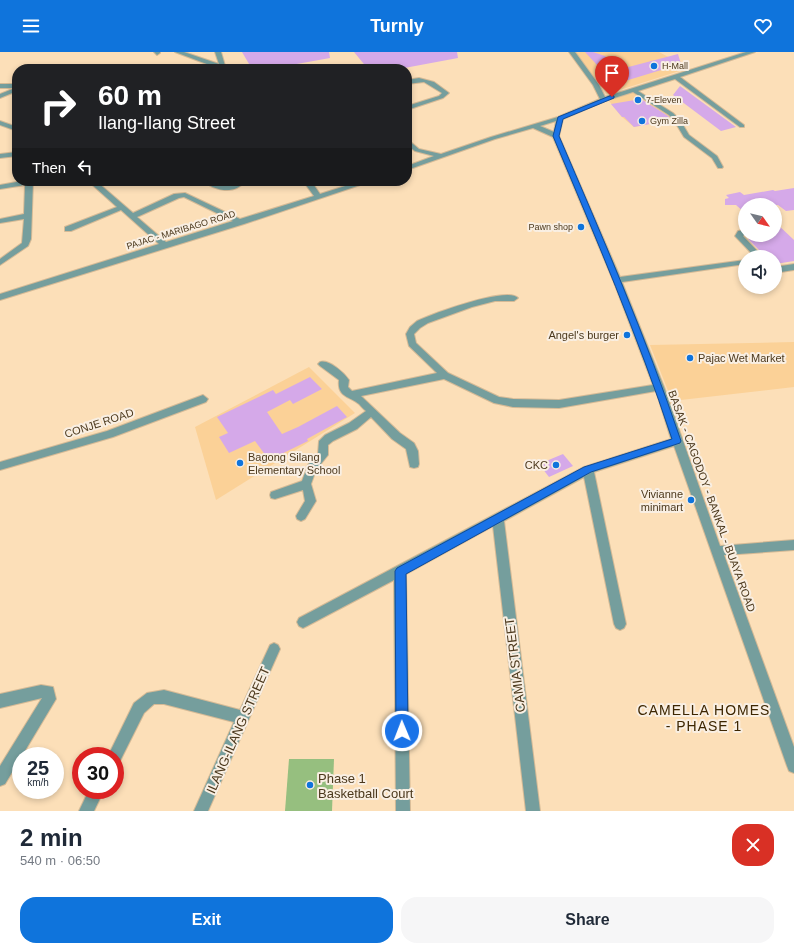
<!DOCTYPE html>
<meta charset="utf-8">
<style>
body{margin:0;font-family:Helvetica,sans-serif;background:#f6f6f7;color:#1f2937;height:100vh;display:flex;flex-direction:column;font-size:15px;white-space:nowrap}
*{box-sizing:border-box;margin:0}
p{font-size:13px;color:#747a83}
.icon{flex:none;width:22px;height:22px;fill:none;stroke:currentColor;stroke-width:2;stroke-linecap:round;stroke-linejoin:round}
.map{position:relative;height:759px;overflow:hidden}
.panel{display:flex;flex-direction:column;background:#fff;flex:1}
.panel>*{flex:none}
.top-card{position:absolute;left:12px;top:12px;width:400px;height:122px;border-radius:16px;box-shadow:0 2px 6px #0003;background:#202124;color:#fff;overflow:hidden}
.needle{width:26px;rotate:124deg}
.controls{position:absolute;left:738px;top:146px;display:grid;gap:8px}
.controls a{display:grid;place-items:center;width:44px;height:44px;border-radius:50%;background:#fff;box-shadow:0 2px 6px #0003;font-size:20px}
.speed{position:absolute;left:12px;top:695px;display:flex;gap:8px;font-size:20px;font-weight:700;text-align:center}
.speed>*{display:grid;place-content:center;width:52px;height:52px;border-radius:50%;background:#fff;box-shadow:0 2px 6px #0003;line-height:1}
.speed small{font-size:10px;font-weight:400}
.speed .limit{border:6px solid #d22;background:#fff;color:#111}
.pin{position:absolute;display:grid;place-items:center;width:34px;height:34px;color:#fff;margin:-41px -17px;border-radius:50% 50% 50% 0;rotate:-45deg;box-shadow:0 0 4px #0007}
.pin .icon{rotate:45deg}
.me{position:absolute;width:44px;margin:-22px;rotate:359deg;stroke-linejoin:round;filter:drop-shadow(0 0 3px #0008)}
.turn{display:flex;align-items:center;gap:14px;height:84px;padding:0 20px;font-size:18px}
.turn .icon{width:52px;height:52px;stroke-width:2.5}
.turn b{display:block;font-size:28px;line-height:34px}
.then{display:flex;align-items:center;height:38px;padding:0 20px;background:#0003;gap:8px;font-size:15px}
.round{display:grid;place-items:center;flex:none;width:42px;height:42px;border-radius:16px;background:#f6f6f7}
.overview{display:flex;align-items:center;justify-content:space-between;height:68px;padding:0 20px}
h1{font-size:24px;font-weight:700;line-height:30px}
.button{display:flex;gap:8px;margin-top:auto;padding:8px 20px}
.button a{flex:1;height:46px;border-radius:16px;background:#0f74dc;color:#fff;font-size:16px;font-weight:700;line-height:46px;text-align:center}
.button a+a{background:#f6f6f7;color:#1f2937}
header{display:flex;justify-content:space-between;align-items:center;height:52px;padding:0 20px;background:#0f74dc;color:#fff;font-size:18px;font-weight:700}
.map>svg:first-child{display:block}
</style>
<header><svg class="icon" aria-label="menu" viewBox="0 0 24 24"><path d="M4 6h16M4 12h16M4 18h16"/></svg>Turnly<svg class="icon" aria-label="heart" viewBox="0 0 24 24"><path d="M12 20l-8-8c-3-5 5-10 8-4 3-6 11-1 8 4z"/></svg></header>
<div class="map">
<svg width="794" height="759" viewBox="0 0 794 759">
<rect width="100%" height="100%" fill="#fcdfb8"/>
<!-- built -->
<g fill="#fbd197">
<polygon points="573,0 659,0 689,16 607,42"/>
<polygon points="635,40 665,59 670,64 666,69 634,75 622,65 609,49"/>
<polygon points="794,290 794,335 672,349 650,293"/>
<polygon points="309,315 355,361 216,448 195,375"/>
</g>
<!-- green -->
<polygon fill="#96bf7f" points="289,707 334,707 332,759 285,759"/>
<!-- building -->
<g fill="#d5a9e9">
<polygon points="242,0 329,0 330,6 269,17 252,17"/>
<polygon points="354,0 457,0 458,6 399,17 368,17"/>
<polygon points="585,0 593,0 605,4 617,18 678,2 681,12 625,29 618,24 608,25"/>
<polygon points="680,34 736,75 721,79 673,43"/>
<polygon points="641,47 668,64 669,65 666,69 634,75 624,65 622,65 611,52"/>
<polygon points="794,136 794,158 786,159 778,153 745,153 745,161 736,153 725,153 725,147 729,146 726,143 740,140 744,143 773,138 775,139"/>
<polygon points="775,170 794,188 794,209 775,212 775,205 766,205 748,187 775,183"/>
<polygon points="310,325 322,337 293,352 290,348 267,360 282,382 298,375 337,354 347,365 307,387 308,389 269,408 255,389 229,401 219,385 228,381 217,365 273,338 276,342"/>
<polygon points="563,402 573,414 549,425 539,412"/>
</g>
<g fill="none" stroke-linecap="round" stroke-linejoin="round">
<defs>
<g id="minor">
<polygon points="154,0 160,0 160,1 157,3"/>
<polygon points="175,0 184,0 219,12 215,0 221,0 226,17 220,17"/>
<path d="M569 0H575L599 33 605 45 746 0H755L680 25 744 73V75H740L675 27 638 39 673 61 680 68 689 83 717 104 723 115 722 116H718L712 106 684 85 675 70 669 63 633 40 605 49 563 67 559 84 620 225 745 208V212L622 230 664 335 720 494 794 488V498L724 503 794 695V721L789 719 787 714 674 394 594 420 626 572 624 576 620 578 616 576 614 572 584 425 504 469 540 759H526L493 474 406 522 410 759H396L394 528 307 574 303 576 299 574 297 570 299 566 584 415 671 387 656 339 559 356 513 355 494 351 444 327 361 344 400 381 414 391 418 399 419 412 418 415 414 416 410 415 406 397 392 387 371 365 357 377 333 389 328 393V403L316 418 311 432 316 449 305 467 301 469 297 467 296 464 305 449 303 438 275 447 271 446 270 443 271 440 302 429 308 413 318 402 319 389 325 383 349 371 366 359C363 357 361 354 359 352 349 344 337 345 339 328L320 314 318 312 320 310C329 307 344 321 349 328L348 335 352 339 437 321 409 294 406 282 410 275 417 269C432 262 507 234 518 246L514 249H495L472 255 428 271 420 276 414 282 416 291 448 321 499 345 513 347 559 348 653 333 613 228 553 85 533 76 495 87 407 118V114L434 104 415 99 407 93V87L419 97 441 102 491 85 558 65 600 47 593 33ZM556 69 554 80 540 74Z"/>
<polygon points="338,13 349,16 350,17 326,17"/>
<polygon points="419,26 434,30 449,41 443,46 407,58 407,54 439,44 442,41 424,30 407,32 407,28"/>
<polygon points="0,32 17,32 17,39 0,46 0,42 15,36 0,36"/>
<polygon points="0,69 17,75 17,79 0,73"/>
<polygon points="17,100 17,104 0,106 0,102"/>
<polygon points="22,129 33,129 31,187 28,194 0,213 0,207 22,191 24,167 0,171 0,167 24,162 25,133 0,137 0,133"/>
<path d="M88 129H96L133 161 174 142 185 141 240 167 314 144 303 129H311L320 142 361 129H372L244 172 0 248V242L159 192 121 158 71 179H65V175L117 155ZM184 145 233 169 166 190 137 165 179 146Z"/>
<path d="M203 129H213L230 134 237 129H245C235 143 215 139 203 129Z"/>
<polygon points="745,178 745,182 743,184 763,205 755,205 735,184 738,179"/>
<polygon points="794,212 794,218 781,220 775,219 775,213 781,214"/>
<polygon points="203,343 208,347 206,350 113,385 0,418 0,410 107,379"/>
<polygon points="274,591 278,593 280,597 208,759 194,759 234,670 164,652 154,652 144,661 120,709 115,711 115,704 108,704 134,651 147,641 164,638 240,658 270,593"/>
<polygon points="41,633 53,635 56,647 5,732 0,734 0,714 42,646 0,656 0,642"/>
<polygon points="89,738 104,738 94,759 79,759"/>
</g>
</defs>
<!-- minor casing -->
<use href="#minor" stroke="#d5ba96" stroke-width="2"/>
<!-- minor -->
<use href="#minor" fill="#759e9d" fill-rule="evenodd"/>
</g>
<!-- route -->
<path fill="#1a73e8" stroke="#114b97" d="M612 43 614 44V46L563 67 559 84C602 184 646 285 681 389L680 391 591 420 406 522 408 679 407 684 402 685 398 684 396 679 395 519 397 516 584 415 672 387C638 284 595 184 553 84L558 65Z"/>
<!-- markers -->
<g fill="#0f74dc" stroke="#f9efe3" stroke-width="1.5">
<circle cx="654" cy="14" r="4"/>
<circle cx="638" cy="48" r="4"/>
<circle cx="642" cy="69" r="4"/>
<circle cx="581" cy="175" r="4"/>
<circle cx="627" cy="283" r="4"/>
<circle cx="690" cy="306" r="4"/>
<circle cx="240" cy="411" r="4"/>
<circle cx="556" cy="413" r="4"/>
<circle cx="691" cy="448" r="4"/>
<circle cx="310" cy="733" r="4"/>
</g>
<g text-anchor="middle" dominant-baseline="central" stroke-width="4" stroke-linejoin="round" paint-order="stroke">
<!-- far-poi labels -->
<g font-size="9" fill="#4c391d" stroke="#f9efe3" text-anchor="start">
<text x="662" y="14">H-Mall</text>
<text x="646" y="48">7-Eleven</text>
<text x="650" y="69">Gym Zilla</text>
<text x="573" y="175" text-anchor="end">Pawn shop</text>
</g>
<!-- far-street labels -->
<g font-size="9" fill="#4c391d" stroke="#f9efe3">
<text transform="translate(181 178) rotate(-17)">PAJAC - MARIBAGO ROAD</text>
</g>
<!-- poi labels -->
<g font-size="11" fill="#4c391d" stroke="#f9efe3" text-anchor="end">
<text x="619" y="283">Angel's burger</text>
<text x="698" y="306" text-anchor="start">Pajac Wet Market</text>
<text x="248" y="405" text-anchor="start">Bagong Silang<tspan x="248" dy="13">Elementary School</tspan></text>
<text x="548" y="413">CKC</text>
<text x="683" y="442">Vivianne<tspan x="683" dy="13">minimart</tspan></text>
</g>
<!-- street labels -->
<g font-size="11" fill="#4c391d" stroke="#f9efe3">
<text transform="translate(99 371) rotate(-18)">CONJE ROAD</text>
<text transform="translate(712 449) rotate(70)">BASAK - CAGODOY - BANKAL - BUAYA ROAD</text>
</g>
<!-- near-street labels -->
<g font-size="13" fill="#4c391d" stroke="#f9efe3">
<text transform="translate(515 613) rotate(-97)">CAMIA STREET</text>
<text transform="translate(238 678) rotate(-66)">ILANG-ILANG STREET</text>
</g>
<!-- near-poi labels -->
<g font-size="13" fill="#4c391d" stroke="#f9efe3" text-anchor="start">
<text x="318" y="726">Phase 1<tspan x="318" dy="15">Basketball Court</tspan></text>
</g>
<!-- near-neighbourhood labels -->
<g font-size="14" letter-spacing="1" fill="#3d2601" stroke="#f9efe3">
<text x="704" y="658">CAMELLA HOMES<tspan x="704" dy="16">- PHASE 1</tspan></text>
</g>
</g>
</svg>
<div class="controls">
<a><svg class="needle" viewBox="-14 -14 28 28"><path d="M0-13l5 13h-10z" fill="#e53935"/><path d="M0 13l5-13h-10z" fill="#747a83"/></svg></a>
<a><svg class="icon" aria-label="sound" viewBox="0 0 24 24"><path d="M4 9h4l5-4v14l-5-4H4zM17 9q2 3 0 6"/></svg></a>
</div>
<div class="speed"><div>25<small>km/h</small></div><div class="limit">30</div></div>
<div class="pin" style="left:612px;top:45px;background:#d93025"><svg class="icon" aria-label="arrive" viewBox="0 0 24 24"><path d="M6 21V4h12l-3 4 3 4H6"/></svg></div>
<svg class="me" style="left:402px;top:679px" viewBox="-20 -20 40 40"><circle r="17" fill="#1a73e8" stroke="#fff" stroke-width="3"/><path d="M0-11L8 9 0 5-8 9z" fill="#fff"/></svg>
<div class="top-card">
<div class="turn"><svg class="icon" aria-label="right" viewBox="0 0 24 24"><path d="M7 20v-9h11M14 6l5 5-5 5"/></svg><div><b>60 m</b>Ilang-Ilang Street</div></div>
<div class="then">Then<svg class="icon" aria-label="left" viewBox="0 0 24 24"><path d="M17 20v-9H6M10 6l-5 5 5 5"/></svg></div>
</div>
</div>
<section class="panel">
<div class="overview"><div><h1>2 min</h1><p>540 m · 06:50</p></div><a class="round" style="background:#d93025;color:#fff"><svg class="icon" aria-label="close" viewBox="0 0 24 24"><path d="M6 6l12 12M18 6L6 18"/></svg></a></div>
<div class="button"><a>Exit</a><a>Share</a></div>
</section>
